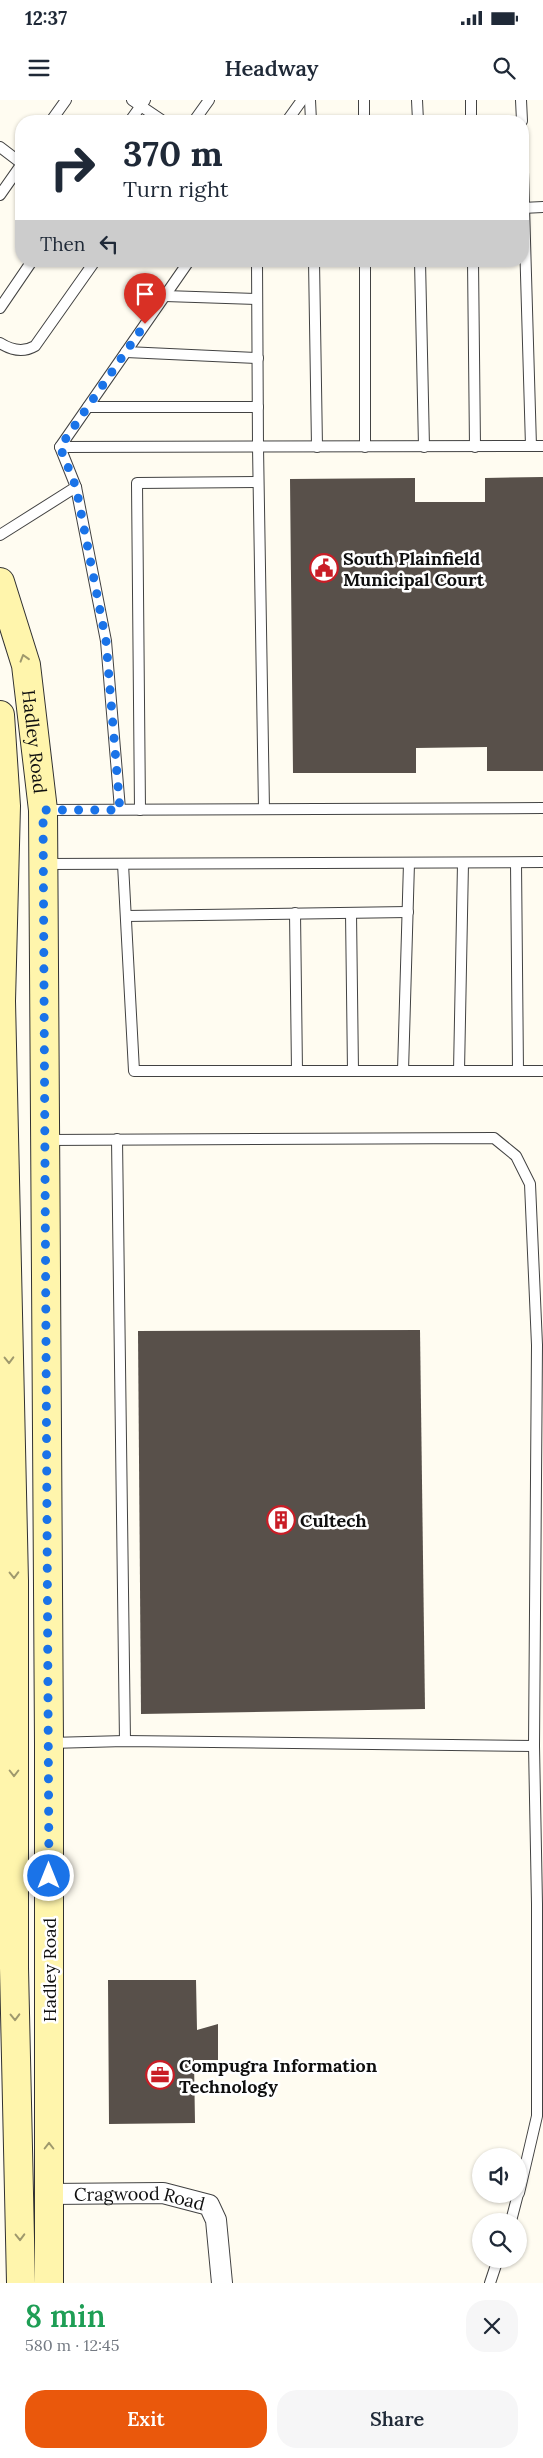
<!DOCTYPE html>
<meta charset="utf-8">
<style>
body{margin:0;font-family:Lora,serif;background:#f6f6f7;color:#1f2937;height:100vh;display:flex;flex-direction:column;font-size:19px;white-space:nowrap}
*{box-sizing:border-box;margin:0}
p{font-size:16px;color:#747a83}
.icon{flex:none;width:28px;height:28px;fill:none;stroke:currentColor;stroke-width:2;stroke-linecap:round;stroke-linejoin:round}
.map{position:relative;height:2183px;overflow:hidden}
.side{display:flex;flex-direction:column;background:#fff;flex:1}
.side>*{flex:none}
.top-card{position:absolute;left:15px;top:15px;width:514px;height:152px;border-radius:20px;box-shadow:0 1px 4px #0004;background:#fff;color:#1f2937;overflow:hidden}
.tools{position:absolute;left:472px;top:2048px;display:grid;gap:10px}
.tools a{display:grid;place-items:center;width:55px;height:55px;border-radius:50%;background:#fff;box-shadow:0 1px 4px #0004;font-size:25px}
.pin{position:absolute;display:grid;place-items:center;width:42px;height:42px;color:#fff;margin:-51px -21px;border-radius:50% 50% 50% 0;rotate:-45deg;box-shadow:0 0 5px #0007}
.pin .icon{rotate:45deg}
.me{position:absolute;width:55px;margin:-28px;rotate:0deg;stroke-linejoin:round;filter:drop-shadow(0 0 4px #0008)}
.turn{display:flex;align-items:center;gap:18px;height:105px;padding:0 25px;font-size:22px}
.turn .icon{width:65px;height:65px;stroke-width:2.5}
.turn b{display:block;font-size:35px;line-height:42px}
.then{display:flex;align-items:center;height:48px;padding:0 25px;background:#0003;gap:10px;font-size:19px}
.round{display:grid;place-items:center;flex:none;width:52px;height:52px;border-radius:20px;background:#f6f6f7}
.overview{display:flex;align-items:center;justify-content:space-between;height:85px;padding:0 25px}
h1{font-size:30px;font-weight:600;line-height:38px;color:#1e9e55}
.action{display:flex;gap:10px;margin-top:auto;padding:10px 25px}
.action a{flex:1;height:58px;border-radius:20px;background:#ea580c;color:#fff;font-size:20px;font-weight:600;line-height:58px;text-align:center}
.action a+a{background:#f6f6f7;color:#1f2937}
.status{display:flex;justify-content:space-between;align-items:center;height:35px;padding:0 25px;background:#fff;direction:ltr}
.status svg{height:14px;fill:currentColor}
header{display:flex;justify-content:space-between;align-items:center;height:65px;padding:0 25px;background:#fff;font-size:22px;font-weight:600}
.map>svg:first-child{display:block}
</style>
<div class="status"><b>12:37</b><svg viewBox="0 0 49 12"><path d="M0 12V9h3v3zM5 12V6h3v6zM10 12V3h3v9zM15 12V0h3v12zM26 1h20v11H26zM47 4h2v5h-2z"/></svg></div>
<header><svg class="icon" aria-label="menu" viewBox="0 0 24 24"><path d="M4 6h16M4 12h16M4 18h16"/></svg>Headway<svg class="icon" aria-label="search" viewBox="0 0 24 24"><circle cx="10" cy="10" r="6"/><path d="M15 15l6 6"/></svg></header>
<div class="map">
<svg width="543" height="2183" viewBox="0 0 543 2183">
<rect width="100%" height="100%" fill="#fffcf1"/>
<!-- building -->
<g fill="#58504a">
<polygon points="543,377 543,671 487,671 487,647 416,648 416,673 293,673 290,379 415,378 415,402 485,402 485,378"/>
<polygon points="420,1230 425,1609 141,1614 138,1231"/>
<polygon points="108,1880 196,1880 197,1930 218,1924 218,1960 194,1960 195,2023 109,2024"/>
</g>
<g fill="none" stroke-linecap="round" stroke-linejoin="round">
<defs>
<g id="lane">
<polyline points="132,0 163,21"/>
<polyline points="310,0 311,21"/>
<polyline points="364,0 364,21"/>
<polyline points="417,0 418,21"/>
<polyline points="471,0 471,21"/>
<polyline points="521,0 522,21"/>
<polyline points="51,21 66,0"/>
<polyline points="130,21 145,0"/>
<polyline points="194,21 209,0"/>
<polyline points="287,21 302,0"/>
<polyline points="522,38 531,346"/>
<polyline points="0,47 21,63"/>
<polyline points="0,95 21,65"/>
<polyline points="522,108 543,107"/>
<polyline points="257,161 258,347 264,709"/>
<polyline points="314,161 317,347"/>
<polyline points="365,161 365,347"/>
<polyline points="420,161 424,347"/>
<polyline points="473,161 475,347"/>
<polyline points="165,196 257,199"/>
<polyline points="0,208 32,161"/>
<path d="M0 243C11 250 23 253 35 246L95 161"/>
<polyline points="126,252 258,258"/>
<polyline points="88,307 258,307"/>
<polyline points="60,347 543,346"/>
<polyline points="76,387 106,541 120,709"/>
<polyline points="0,435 76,387 60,347 189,161"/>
<polyline points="44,710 543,708"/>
<polyline points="140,710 137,383 258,382"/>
<polyline points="516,763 518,971"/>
<polyline points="44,764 543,762"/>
<polyline points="123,764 134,971 543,971"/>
<polyline points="295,813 297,971"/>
<polyline points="351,813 353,971"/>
<polyline points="126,816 408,812"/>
<polyline points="403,971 409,763"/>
<polyline points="459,971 463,763"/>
<polyline points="117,1039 125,1641"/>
<polyline points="45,1040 494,1038 516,1056 530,1084 537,1245 534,1646 537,1804 537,2016 519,2093"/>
<polyline points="50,1643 125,1641 534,1646"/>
<polyline points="511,2121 518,2094"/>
<polyline points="490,2183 498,2159"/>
</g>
<g id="street">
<path id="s1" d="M49 2094 163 2093 209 2105 216 2120 222 2183"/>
</g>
<g id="secondary">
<path id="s2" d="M0 482 26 565 43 710 49 1643V2183"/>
<polyline points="0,615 6,706 1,901 14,1481 14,1868 21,2183"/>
</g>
</defs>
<!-- lane casing -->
<use href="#lane" stroke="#424242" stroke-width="12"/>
<!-- street casing -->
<use href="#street" stroke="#424242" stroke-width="22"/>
<!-- secondary casing -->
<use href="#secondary" stroke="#313131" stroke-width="30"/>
<!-- lane -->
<use href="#lane" stroke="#fff" stroke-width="10"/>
<!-- street -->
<use href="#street" stroke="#fff" stroke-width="20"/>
<!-- secondary -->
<use href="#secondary" stroke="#fff5ac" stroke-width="28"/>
</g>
<!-- one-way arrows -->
<defs><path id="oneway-chevron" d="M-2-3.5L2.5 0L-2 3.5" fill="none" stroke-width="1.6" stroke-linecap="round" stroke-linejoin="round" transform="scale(1.25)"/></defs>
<g stroke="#9f996d">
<use href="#oneway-chevron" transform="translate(24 558) rotate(-107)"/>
<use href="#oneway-chevron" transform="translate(9 1260) rotate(89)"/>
<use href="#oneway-chevron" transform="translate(14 1475) rotate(89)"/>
<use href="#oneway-chevron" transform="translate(14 1673) rotate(90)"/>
<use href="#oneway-chevron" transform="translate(15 1917) rotate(89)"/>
<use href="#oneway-chevron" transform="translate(49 2046) rotate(-90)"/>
<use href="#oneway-chevron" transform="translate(20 2137) rotate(89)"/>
</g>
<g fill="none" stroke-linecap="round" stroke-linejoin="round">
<!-- route -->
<polyline stroke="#1a73e8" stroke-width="9" stroke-dasharray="0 16.2" points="49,1776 43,710 120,710 106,541 76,387 60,347 145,224"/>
</g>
<!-- icons -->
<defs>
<symbol id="civic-ring" viewBox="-11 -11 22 22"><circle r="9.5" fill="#fff" stroke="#c91d26" stroke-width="1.5"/><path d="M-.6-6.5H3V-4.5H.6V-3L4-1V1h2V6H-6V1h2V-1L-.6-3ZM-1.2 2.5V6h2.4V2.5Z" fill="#c91d26"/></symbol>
<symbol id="building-ring" viewBox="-11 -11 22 22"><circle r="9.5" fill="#fff" stroke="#c91d26" stroke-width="1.5"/><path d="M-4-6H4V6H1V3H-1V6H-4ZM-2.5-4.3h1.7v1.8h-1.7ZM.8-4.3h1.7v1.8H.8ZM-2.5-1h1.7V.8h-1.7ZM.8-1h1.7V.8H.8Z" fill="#c91d26"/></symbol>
<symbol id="office-ring" viewBox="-11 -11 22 22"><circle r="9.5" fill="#fff" stroke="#c91d26" stroke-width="1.5"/><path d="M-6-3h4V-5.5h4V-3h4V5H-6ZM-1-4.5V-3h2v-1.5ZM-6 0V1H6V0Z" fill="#c91d26"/></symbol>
</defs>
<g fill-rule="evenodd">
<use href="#civic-ring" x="308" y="452" width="32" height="32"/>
<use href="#building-ring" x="265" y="1404" width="32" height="32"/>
<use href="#office-ring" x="144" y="1959" width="32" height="32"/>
</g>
<g text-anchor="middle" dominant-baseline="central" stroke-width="5" stroke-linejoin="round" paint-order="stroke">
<!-- poi labels -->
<g font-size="18" font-weight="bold" fill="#0f0f0f" stroke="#fff" text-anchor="start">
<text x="343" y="458">South Plainfield<tspan x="343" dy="21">Municipal Court</tspan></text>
<text x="300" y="1420">Cultech</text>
<text x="179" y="1965">Compugra Information<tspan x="179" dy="21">Technology</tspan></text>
</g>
<!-- street labels -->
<g font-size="18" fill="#0f0f0f" stroke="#fff">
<text stroke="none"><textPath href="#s2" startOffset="164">Hadley Road</textPath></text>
<text transform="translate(49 1870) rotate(-90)">Hadley Road</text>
<text stroke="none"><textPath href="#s1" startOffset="91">Cragwood Road</textPath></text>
</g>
</g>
</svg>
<div class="tools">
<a><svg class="icon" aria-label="sound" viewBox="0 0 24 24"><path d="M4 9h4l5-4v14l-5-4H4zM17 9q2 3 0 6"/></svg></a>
<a><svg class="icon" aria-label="search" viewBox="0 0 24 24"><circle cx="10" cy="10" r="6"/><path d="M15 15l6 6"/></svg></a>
</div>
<div class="pin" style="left:145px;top:224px;background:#d93025"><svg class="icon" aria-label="arrive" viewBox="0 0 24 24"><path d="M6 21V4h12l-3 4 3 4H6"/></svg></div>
<svg class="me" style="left:49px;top:1776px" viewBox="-20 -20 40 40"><circle r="17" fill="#1a73e8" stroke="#fff" stroke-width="3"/><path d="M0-11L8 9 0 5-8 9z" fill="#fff"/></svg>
<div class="top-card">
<div class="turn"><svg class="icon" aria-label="right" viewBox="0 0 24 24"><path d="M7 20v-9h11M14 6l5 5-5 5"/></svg><div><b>370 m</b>Turn right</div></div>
<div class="then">Then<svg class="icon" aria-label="left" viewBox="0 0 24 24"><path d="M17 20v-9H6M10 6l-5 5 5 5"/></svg></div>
</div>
</div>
<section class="side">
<div class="overview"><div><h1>8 min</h1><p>580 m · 12:45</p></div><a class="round"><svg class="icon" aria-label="close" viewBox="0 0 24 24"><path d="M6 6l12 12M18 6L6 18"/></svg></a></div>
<div class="action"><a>Exit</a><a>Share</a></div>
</section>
